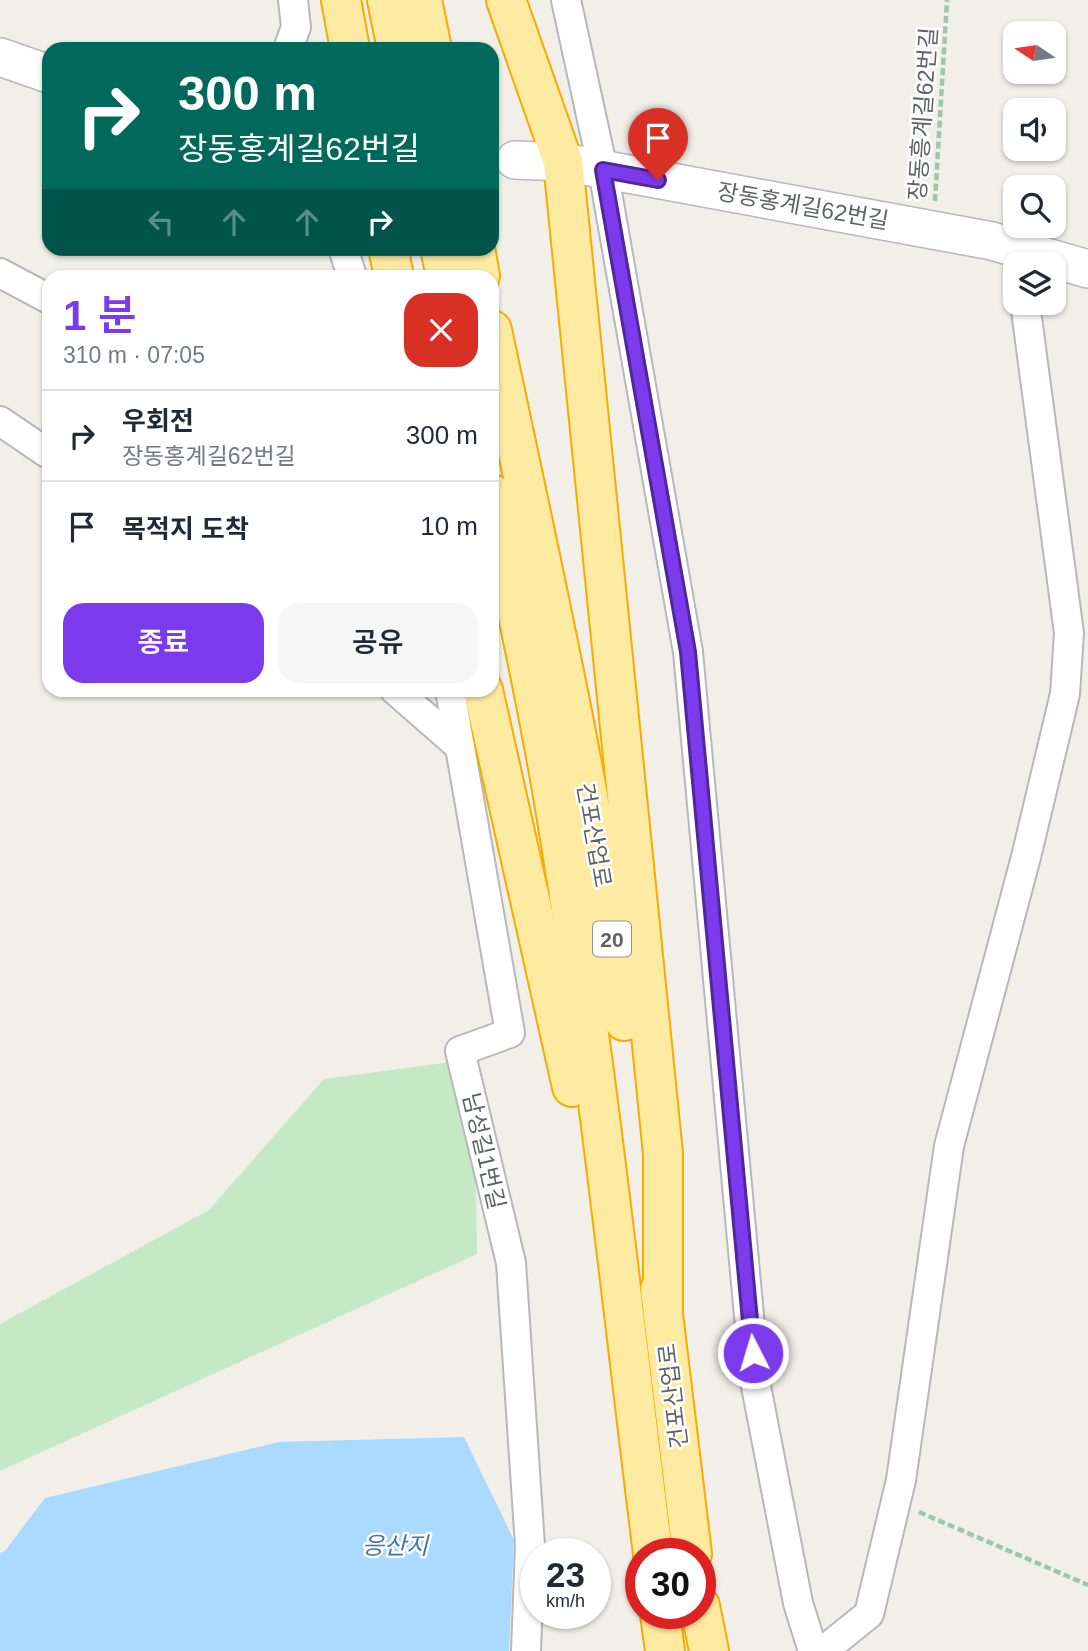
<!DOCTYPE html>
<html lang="ko">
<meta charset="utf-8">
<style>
body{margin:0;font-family:Arial,"Noto Sans KR",sans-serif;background:#f6f6f7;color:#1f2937;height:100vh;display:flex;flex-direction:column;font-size:26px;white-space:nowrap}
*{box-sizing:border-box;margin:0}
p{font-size:23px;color:#747a83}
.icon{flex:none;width:38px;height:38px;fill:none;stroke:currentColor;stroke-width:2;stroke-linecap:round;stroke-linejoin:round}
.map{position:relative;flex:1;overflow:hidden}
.drawer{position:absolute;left:42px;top:270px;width:457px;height:427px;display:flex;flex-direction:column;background:#fff;border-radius:21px;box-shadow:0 2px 5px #0004}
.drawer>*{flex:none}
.top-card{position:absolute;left:42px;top:42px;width:457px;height:214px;border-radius:21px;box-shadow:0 2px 5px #0004;background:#00695c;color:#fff;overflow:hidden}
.needle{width:46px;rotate:283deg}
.buttons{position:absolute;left:1003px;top:21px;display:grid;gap:14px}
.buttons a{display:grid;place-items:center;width:63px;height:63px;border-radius:14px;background:#fff;box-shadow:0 2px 5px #0004;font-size:35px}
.speed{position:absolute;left:520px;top:1538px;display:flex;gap:14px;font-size:35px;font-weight:700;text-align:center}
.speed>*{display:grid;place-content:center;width:91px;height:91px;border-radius:50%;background:#fff;box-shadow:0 2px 5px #0004;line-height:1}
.speed small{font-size:18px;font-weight:400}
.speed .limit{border:10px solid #d22;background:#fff;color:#111}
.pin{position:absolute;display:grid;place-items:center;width:60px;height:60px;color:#fff;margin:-72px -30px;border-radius:50% 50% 50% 0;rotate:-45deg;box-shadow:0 0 7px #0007}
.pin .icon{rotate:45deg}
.me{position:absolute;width:77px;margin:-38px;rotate:355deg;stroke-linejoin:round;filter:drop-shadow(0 0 5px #0008)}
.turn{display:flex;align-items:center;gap:24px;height:147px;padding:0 21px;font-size:32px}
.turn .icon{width:91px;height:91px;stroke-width:2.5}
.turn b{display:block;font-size:49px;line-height:60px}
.lanes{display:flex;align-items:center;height:66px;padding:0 21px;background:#0003;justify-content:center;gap:35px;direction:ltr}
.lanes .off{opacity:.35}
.round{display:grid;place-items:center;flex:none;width:74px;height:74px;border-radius:21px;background:#f6f6f7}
.headline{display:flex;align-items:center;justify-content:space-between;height:119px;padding:0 21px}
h1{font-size:42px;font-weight:600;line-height:52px;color:#7c3aed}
.button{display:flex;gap:14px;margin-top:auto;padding:14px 21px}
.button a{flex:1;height:80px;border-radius:21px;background:#7c3aed;color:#fff;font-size:28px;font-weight:600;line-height:80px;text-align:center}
.button a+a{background:#f6f6f7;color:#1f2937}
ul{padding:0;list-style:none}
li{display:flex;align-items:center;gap:21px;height:91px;padding:0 21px;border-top:2px solid #e0e1e3}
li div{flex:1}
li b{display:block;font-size:26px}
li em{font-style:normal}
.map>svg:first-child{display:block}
</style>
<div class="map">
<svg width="1088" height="1651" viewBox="0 0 1088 1651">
<rect width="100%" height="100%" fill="#f1efe8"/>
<!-- green -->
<polygon fill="#c5e8c5" points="474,1059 477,1254 0,1471 0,1324 209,1210 324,1079"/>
<!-- water -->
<polygon fill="#aadaff" points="464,1437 514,1540 509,1651 0,1651 0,1553 5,1551 45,1498 279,1442"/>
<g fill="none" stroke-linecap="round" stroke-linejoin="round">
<defs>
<g id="minor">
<polyline points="566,0 603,170 688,652 755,1381 798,1603 813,1651"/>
<polyline points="288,49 296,27 293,0"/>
<polyline points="343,248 352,276"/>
<polyline points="0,273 49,299"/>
<polyline points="0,421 47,453"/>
<polyline points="395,690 460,747"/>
<polyline points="450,690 510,1033 460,1051 511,1263 530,1546 526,1651"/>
<polyline points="823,1651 869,1614 901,1480 949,1146 1026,857 1065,694 1069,633 1025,303"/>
</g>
<g id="tertiary">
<polyline points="0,57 49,74"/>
<polyline points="515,160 563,162 992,241 1088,269"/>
</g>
<g id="trunk">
<polyline points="341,0 350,49"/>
<polyline points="387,0 397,49"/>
<polyline points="422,0 432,49"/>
<polyline points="506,0 563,162 663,1154 663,1314"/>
<polyline points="388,248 394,276"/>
<polyline points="440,248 446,276"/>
<polyline points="475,248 480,276"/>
<path d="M492 330C540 559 593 788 624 1021"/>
<path d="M492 494C516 606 541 719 559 832 598 1072 623 1313 653 1554"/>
<polyline points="483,690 572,1087"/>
<polyline points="660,1289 692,1554"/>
<polyline points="700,1606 709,1651"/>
<polyline points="660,1614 665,1651"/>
</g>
</defs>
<!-- minor casing -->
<use href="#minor" stroke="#b5b8bc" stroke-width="32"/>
<!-- tertiary casing -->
<use href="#tertiary" stroke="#b5b8bc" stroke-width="40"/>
<!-- trunk casing -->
<use href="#trunk" stroke="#f9ab00" stroke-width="42"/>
<!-- path -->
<g stroke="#9cc7a9" stroke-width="4.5" stroke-dasharray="7 3.5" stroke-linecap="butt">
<polyline points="935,201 947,0"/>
<polyline points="919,1512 1088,1585"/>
</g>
<!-- minor -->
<use href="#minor" stroke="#fff" stroke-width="28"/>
<!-- tertiary -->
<use href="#tertiary" stroke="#fff" stroke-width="37"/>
<!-- trunk -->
<use href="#trunk" stroke="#feeaa1" stroke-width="38"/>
</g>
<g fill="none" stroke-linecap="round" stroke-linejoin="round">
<defs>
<polyline id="route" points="658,180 603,170 688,652 753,1353"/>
</defs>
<!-- route casing -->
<use href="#route" stroke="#51269a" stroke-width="18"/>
<!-- route -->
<use href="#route" stroke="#7c3aed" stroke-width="12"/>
</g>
<g text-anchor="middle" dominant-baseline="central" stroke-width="5" stroke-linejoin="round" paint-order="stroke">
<!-- shield labels -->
<rect fill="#fff" stroke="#8f9295" stroke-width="2" x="593" y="921.5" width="38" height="35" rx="5"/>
<g font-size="21" font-weight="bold" fill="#5f6368">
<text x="612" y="939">20</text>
</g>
<!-- street labels -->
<g font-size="23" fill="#5f6368" stroke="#fff">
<text transform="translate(923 114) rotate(-86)">장동흥계길62번길</text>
<text transform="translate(803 206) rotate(10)">장동홍계길62번길</text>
<text transform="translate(594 835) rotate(80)">건포산업로</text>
<text transform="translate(484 1151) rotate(77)">남성길1번길</text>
<text transform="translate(673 1396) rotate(-97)">건포산업로</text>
</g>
<!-- water labels -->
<g font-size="24" font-style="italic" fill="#4174aa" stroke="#fff">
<text x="395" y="1545">응산지</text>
</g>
</g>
</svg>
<div class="buttons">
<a><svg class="needle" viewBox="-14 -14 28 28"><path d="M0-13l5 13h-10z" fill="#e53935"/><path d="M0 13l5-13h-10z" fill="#747a83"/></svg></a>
<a><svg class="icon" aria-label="sound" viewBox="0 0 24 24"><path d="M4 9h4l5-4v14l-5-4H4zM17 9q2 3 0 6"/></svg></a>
<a><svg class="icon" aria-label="search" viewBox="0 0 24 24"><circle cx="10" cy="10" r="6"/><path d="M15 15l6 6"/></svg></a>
<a><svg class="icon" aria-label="layers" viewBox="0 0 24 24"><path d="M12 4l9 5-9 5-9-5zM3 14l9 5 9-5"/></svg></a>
</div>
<div class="speed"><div>23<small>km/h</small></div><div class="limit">30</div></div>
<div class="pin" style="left:658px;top:180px;background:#d93025"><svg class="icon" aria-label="arrive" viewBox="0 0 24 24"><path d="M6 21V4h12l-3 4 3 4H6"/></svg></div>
<svg class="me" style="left:753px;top:1353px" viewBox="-20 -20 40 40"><circle r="17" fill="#7c3aed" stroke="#fff" stroke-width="3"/><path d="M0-11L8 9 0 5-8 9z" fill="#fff"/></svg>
<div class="top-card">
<div class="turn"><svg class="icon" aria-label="right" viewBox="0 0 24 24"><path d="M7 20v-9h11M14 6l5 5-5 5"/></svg><div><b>300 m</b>장동홍계길62번길</div></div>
<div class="lanes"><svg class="icon off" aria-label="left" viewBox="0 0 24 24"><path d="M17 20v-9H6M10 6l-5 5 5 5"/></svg><svg class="icon off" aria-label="ahead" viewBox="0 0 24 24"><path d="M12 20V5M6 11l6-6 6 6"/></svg><svg class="icon off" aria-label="ahead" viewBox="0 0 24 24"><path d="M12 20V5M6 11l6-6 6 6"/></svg><svg class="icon" aria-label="right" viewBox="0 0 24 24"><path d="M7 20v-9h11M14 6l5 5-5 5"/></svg></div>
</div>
<section class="drawer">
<div class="headline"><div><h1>1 분</h1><p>310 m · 07:05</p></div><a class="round" style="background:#d93025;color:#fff"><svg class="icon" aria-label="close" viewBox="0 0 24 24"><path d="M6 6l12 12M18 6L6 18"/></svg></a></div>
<ul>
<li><svg class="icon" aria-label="right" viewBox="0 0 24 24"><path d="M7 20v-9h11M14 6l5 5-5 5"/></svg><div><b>우회전</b><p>장동홍계길62번길</p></div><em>300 m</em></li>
<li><svg class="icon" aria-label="arrive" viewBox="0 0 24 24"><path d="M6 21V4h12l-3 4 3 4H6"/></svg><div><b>목적지 도착</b></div><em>10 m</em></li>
</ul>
<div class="button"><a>종료</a><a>공유</a></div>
</section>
</div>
